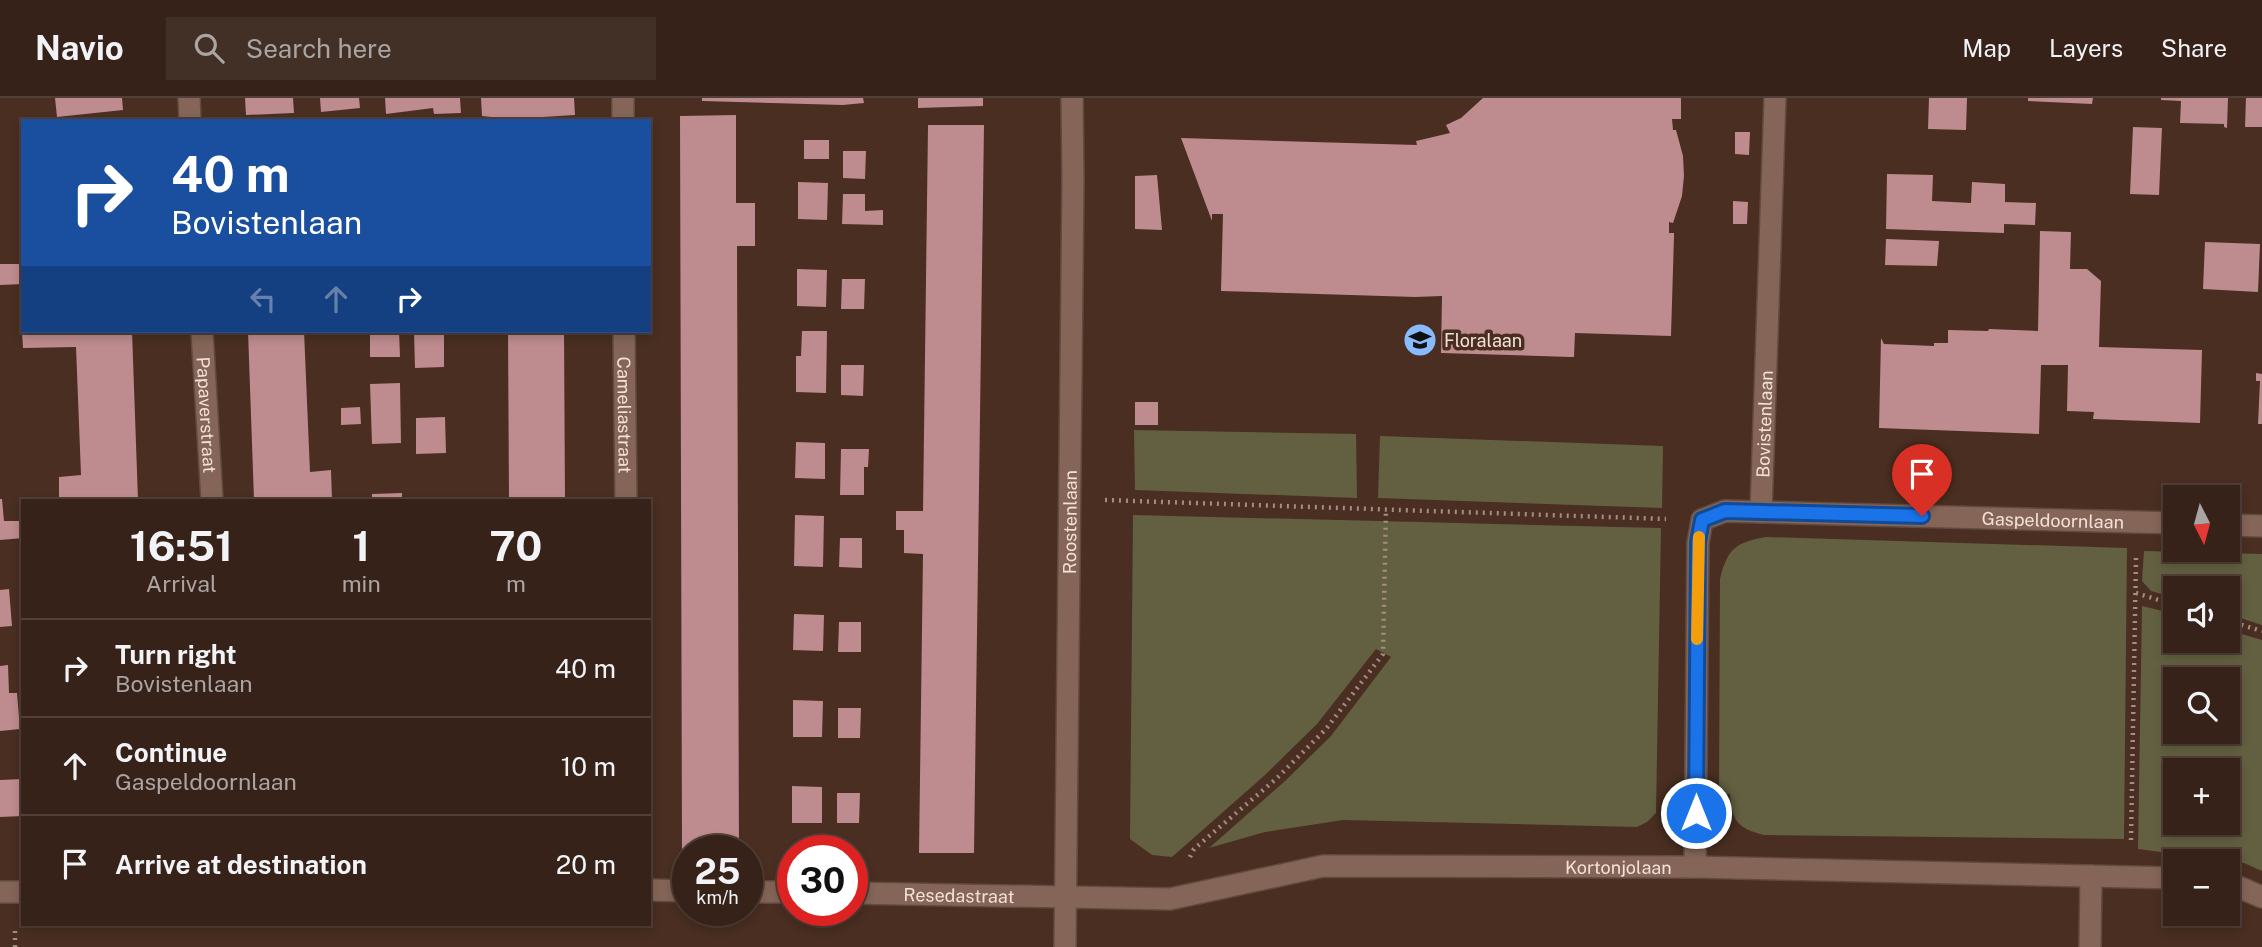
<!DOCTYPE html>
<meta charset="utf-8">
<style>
body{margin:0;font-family:"Public Sans",sans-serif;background:#422f26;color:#f1f3f6;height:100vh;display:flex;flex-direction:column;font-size:26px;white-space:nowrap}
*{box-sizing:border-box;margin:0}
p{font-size:23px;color:#aaa4a2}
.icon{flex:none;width:38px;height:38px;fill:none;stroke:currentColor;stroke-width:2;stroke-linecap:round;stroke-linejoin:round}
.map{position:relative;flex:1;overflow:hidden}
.sheet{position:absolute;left:21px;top:401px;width:630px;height:427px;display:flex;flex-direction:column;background:#372219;border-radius:0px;box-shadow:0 4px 10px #0003,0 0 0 2px #513f38}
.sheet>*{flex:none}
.guide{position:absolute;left:21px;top:21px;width:630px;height:214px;border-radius:0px;box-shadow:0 4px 10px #0003,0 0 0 2px #513f38;background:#1a4fa0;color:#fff;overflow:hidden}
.needle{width:46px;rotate:174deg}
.tools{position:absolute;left:2163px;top:387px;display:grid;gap:14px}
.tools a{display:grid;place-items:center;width:77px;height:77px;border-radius:0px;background:#372219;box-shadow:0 4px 10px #0003,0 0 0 2px #513f38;font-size:35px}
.speed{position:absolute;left:672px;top:737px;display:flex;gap:14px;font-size:35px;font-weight:700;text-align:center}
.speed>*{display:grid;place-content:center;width:91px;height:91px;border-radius:50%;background:#372219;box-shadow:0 4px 10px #0003,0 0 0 2px #513f38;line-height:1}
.speed small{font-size:18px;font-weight:400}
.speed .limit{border:10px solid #d22;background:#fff;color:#111}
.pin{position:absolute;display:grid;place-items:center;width:60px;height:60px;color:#fff;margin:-72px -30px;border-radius:50% 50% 50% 0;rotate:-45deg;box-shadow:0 0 7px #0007}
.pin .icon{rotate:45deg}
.me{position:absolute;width:77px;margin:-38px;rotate:0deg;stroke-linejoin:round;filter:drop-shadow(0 0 5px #0008)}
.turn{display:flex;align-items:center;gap:24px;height:147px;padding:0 35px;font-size:32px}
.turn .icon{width:91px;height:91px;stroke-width:2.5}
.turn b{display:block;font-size:49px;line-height:60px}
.lanes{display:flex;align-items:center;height:66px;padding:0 35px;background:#0003;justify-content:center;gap:35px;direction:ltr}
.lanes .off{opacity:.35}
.eta{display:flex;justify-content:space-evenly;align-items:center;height:119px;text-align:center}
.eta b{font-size:42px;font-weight:700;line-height:49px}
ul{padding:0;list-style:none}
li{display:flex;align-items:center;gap:21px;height:98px;padding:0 35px;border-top:2px solid #513f38}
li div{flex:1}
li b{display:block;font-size:26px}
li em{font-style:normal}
header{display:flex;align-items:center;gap:42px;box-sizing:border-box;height:98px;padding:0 35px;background:#372219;border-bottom:2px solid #513f38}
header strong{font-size:33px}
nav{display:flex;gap:38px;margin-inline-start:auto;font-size:24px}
.search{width:490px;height:63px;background:#422f26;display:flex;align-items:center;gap:18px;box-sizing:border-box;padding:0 24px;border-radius:0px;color:#aaa4a2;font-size:26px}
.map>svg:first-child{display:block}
</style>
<header>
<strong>Navio</strong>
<div class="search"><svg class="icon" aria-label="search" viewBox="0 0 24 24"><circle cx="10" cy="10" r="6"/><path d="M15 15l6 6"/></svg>Search here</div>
<nav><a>Map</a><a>Layers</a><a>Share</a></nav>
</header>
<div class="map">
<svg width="2262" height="849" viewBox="0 0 2262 849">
<rect width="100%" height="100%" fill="#492e21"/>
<!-- green -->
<g fill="#626040" fill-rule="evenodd">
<polygon points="1134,332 1356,336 1357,400 1135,392"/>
<polygon points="1380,338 1663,348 1662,410 1378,400"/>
<polygon points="1133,417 1661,430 1656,715 1647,724 1637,729 1343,722 1265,734 1209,750 1285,683 1331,638 1391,559 1376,551 1317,626 1265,677 1172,759 1152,757 1130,741"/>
<path d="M1766 439 2127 450 2124 741 1764 737C1737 730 1732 723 1730 696L1719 695 1720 481C1727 451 1736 444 1766 439Z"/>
<polygon points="2144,453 2262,456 2262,527 2228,516 2228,490 2175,490 2175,500 2151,493 2142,483"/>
<path d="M2142 508 2175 516V542H2228V532L2262 542V773L2244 765 2138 751ZM2228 581V634H2175V581ZM2175 672H2228V724H2175Z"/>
</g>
<!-- building -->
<g fill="#be8b8e">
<polygon points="55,0 122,0 123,12 57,19"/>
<polygon points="245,0 293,0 294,15 246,17"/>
<polygon points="320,0 359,0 360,10 321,14"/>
<polygon points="385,0 460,0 461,15 434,16 433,10 386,16"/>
<polygon points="481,0 574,0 575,17 510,21 482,18"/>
<polygon points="702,0 863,0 864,5 843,7 702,3"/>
<polygon points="918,0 983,0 983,8 918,10"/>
<polygon points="1483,0 1681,0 1681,21 1672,21 1673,32 1676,32 1683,58 1684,78 1682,98 1673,125 1669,124 1669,135 1674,135 1674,138 1671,238 1575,235 1574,259 1571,259 1441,255 1442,198 1415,199 1221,193 1223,116 1212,116 1212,123 1181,40 1417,47 1416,43 1450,35 1446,27 1461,20"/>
<polygon points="1929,0 1967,0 1966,32 1928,31"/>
<polygon points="2028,0 2093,0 2092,6 2028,3"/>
<polygon points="2161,0 2228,0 2227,30 2224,29 2224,26 2180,25 2181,3 2161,2"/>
<polygon points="2246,0 2262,0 2262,29 2245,29"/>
<polygon points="736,17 736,105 755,105 755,148 737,148 739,752 682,753 680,18"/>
<polygon points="928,27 984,27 974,755 919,755 923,456 904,455 904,432 896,432 896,413 923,413"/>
<polygon points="2133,29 2162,30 2159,97 2130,96"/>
<polygon points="1735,34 1750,34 1749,57 1735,56"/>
<rect x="804" y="42" width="25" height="19"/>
<polygon points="843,53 866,53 865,81 843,80"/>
<polygon points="1887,76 1933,77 1932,103 1971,105 1972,84 2005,86 2005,104 2036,105 2035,127 2004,126 2004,135 1886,131"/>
<polygon points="1157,77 1162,132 1135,131 1135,78"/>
<polygon points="798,84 828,85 827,122 798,121"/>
<polygon points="843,96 865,96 865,113 883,112 883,127 842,126"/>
<polygon points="1733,103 1748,104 1747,126 1733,126"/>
<polygon points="2040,133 2071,134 2070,171 2087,171 2101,183 2099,249 2202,252 2200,325 2093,321 2094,314 2067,313 2068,267 2041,267 2039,336 1879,330 1881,240 1884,246 1934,248 1934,245 1948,245 1948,232 1988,233 1989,231 2038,233"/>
<polygon points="1886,141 1939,143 1937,168 1885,167"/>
<polygon points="2205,144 2260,146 2258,194 2203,191"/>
<polygon points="0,166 23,166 23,186 0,187"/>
<polygon points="797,171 827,172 826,209 797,208"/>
<polygon points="842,181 865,181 864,211 841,211"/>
<polygon points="22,233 132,233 138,402 59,402 59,379 81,377 76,249 23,250"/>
<polygon points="248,233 304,233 310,374 331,372 332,402 254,402"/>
<polygon points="370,233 399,233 400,259 370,259"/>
<polygon points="444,233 444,269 415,270 414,234"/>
<polygon points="508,233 564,233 565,402 509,402"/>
<polygon points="802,233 827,233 826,295 796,294 796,258 801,258"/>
<polygon points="841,267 864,267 863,298 841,297"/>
<polygon points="2256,275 2262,276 2262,326 2258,326 2260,283 2256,283"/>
<polygon points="400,285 401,345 372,346 370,286"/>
<rect x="1135" y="304" width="23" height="23"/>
<polygon points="360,309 361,326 341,327 341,310"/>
<polygon points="445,319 446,355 416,356 416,320"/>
<polygon points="796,344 825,345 825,381 795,380"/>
<polygon points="841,351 869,351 868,369 864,369 864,397 840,397"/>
<polygon points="402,395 402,402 372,402 372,396"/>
<polygon points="0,401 2,401 4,423 23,423 23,440 0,442"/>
<polygon points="795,417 824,418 823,469 794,468"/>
<polygon points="840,440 862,440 862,470 839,469"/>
<polygon points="9,491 12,528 0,529 0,492"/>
<polygon points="794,516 824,517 823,553 793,552"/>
<polygon points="839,524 861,524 861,554 838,554"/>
<polygon points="8,567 9,595 17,595 20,631 0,633 0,568"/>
<polygon points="793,602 823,603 822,639 793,639"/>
<polygon points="838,610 861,610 860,640 838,640"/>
<polygon points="23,681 23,718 0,719 0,682"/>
<polygon points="792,688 822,689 822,725 792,725"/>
<polygon points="837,695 860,695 859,725 837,725"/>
</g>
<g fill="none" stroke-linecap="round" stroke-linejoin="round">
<defs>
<g id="minor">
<polyline points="189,0 190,23"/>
<polyline points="623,0 623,23"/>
<path id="s1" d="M202 233 212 402"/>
<path id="s2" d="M624 233 626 402"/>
<path id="s3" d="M1761 414 1775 0"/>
<polyline points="2228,427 2262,428"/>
<path id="s4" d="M1695 769 1698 445 1702 422 1725 413 2175 425"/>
<polyline points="2228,787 2241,790 2262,799"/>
<polyline points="649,792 688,793"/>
<polyline points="0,794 23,794"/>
<polyline points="747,794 793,794"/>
<path id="s5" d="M852 795 1170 801 1323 768 1695 769 2175 780"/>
<polyline points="2090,849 2091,778"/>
</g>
<g id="tertiary">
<path id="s6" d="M1065 849 1073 81 1072 0"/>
</g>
</defs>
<!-- minor casing -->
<use href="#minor" stroke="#614a3f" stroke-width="24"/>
<!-- tertiary casing -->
<use href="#tertiary" stroke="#614a3f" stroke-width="24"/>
<!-- path -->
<g stroke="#a48d83" stroke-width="4.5" stroke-dasharray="2 5" stroke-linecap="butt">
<polyline points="1105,402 1666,421"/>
<polyline points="2136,495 2175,507"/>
<polyline points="2228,523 2262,533"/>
<polyline points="2131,742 2136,460"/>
<polyline points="1190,759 1194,751 1276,681 1326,631 1383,556 1386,411"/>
<polyline points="15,849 15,830"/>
</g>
<!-- minor -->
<use href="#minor" stroke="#846557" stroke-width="21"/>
<!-- tertiary -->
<use href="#tertiary" stroke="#846557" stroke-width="21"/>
</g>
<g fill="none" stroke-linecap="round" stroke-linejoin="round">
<defs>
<polyline id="route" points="1696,715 1698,444 1702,422 1725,413 1922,418"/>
</defs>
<!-- route casing -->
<use href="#route" stroke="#114b97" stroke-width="18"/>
<!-- route -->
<use href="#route" stroke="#1a73e8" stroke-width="12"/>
<!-- slow -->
<polyline stroke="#f59e0b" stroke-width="12" points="1697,541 1699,439"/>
</g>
<!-- icons -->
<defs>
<symbol id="school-disc" viewBox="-11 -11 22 22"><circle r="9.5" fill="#89bafc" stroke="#492e21"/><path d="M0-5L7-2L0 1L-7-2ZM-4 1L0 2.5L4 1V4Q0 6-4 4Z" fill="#111"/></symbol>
</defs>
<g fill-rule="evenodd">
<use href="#school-disc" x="1401" y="223" width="38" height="38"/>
</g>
<g text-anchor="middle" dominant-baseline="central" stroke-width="7" stroke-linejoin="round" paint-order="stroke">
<!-- poi labels -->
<g font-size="18" fill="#f3e1d9" stroke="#492e21" text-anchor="start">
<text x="1444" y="242">Floralaan</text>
</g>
<!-- street labels -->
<g font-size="18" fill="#f3e1d9" stroke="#492e21">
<text stroke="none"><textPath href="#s1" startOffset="84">Papaverstraat</textPath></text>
<text stroke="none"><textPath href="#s2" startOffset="84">Cameliastraat</textPath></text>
<text stroke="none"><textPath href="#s3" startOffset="88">Bovistenlaan</textPath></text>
<text stroke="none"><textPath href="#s4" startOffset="700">Gaspeldoornlaan</textPath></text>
<text stroke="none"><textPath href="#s6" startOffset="425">Roostenlaan</textPath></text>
<text stroke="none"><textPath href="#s5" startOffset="770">Kortonjolaan</textPath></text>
<text stroke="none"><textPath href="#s5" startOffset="107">Resedastraat</textPath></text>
</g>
</g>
</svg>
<div class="tools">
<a><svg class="needle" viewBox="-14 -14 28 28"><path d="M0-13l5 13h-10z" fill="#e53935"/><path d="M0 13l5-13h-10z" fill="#aaa4a2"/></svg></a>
<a><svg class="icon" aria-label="sound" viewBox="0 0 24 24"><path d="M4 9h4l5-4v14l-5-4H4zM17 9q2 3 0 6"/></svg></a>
<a><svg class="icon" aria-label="search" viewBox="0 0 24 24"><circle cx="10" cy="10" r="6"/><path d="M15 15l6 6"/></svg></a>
<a>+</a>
<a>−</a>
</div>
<div class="speed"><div>25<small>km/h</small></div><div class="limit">30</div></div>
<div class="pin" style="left:1922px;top:418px;background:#d93025"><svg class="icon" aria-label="arrive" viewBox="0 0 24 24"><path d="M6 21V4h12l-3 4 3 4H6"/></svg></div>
<svg class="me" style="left:1696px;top:715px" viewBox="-20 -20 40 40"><circle r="17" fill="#1a73e8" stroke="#fff" stroke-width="3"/><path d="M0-11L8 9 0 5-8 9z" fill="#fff"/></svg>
<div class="guide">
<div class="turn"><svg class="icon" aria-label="right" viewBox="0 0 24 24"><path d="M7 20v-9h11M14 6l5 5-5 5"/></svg><div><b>40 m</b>Bovistenlaan</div></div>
<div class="lanes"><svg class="icon off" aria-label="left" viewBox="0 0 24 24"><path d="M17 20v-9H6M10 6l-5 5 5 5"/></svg><svg class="icon off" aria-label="ahead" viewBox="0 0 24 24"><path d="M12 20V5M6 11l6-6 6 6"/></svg><svg class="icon" aria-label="right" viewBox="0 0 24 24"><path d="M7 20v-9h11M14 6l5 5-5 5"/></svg></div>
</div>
<section class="sheet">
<div class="eta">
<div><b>16:51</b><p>Arrival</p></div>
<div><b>1</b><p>min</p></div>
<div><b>70</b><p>m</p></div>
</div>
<ul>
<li><svg class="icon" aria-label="right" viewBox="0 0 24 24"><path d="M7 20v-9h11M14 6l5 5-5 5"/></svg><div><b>Turn right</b><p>Bovistenlaan</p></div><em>40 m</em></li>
<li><svg class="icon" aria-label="ahead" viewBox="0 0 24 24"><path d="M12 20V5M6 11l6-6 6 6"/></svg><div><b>Continue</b><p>Gaspeldoornlaan</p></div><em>10 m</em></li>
<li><svg class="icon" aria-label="arrive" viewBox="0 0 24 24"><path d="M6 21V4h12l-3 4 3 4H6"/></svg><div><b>Arrive at destination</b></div><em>20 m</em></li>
</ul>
</section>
</div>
